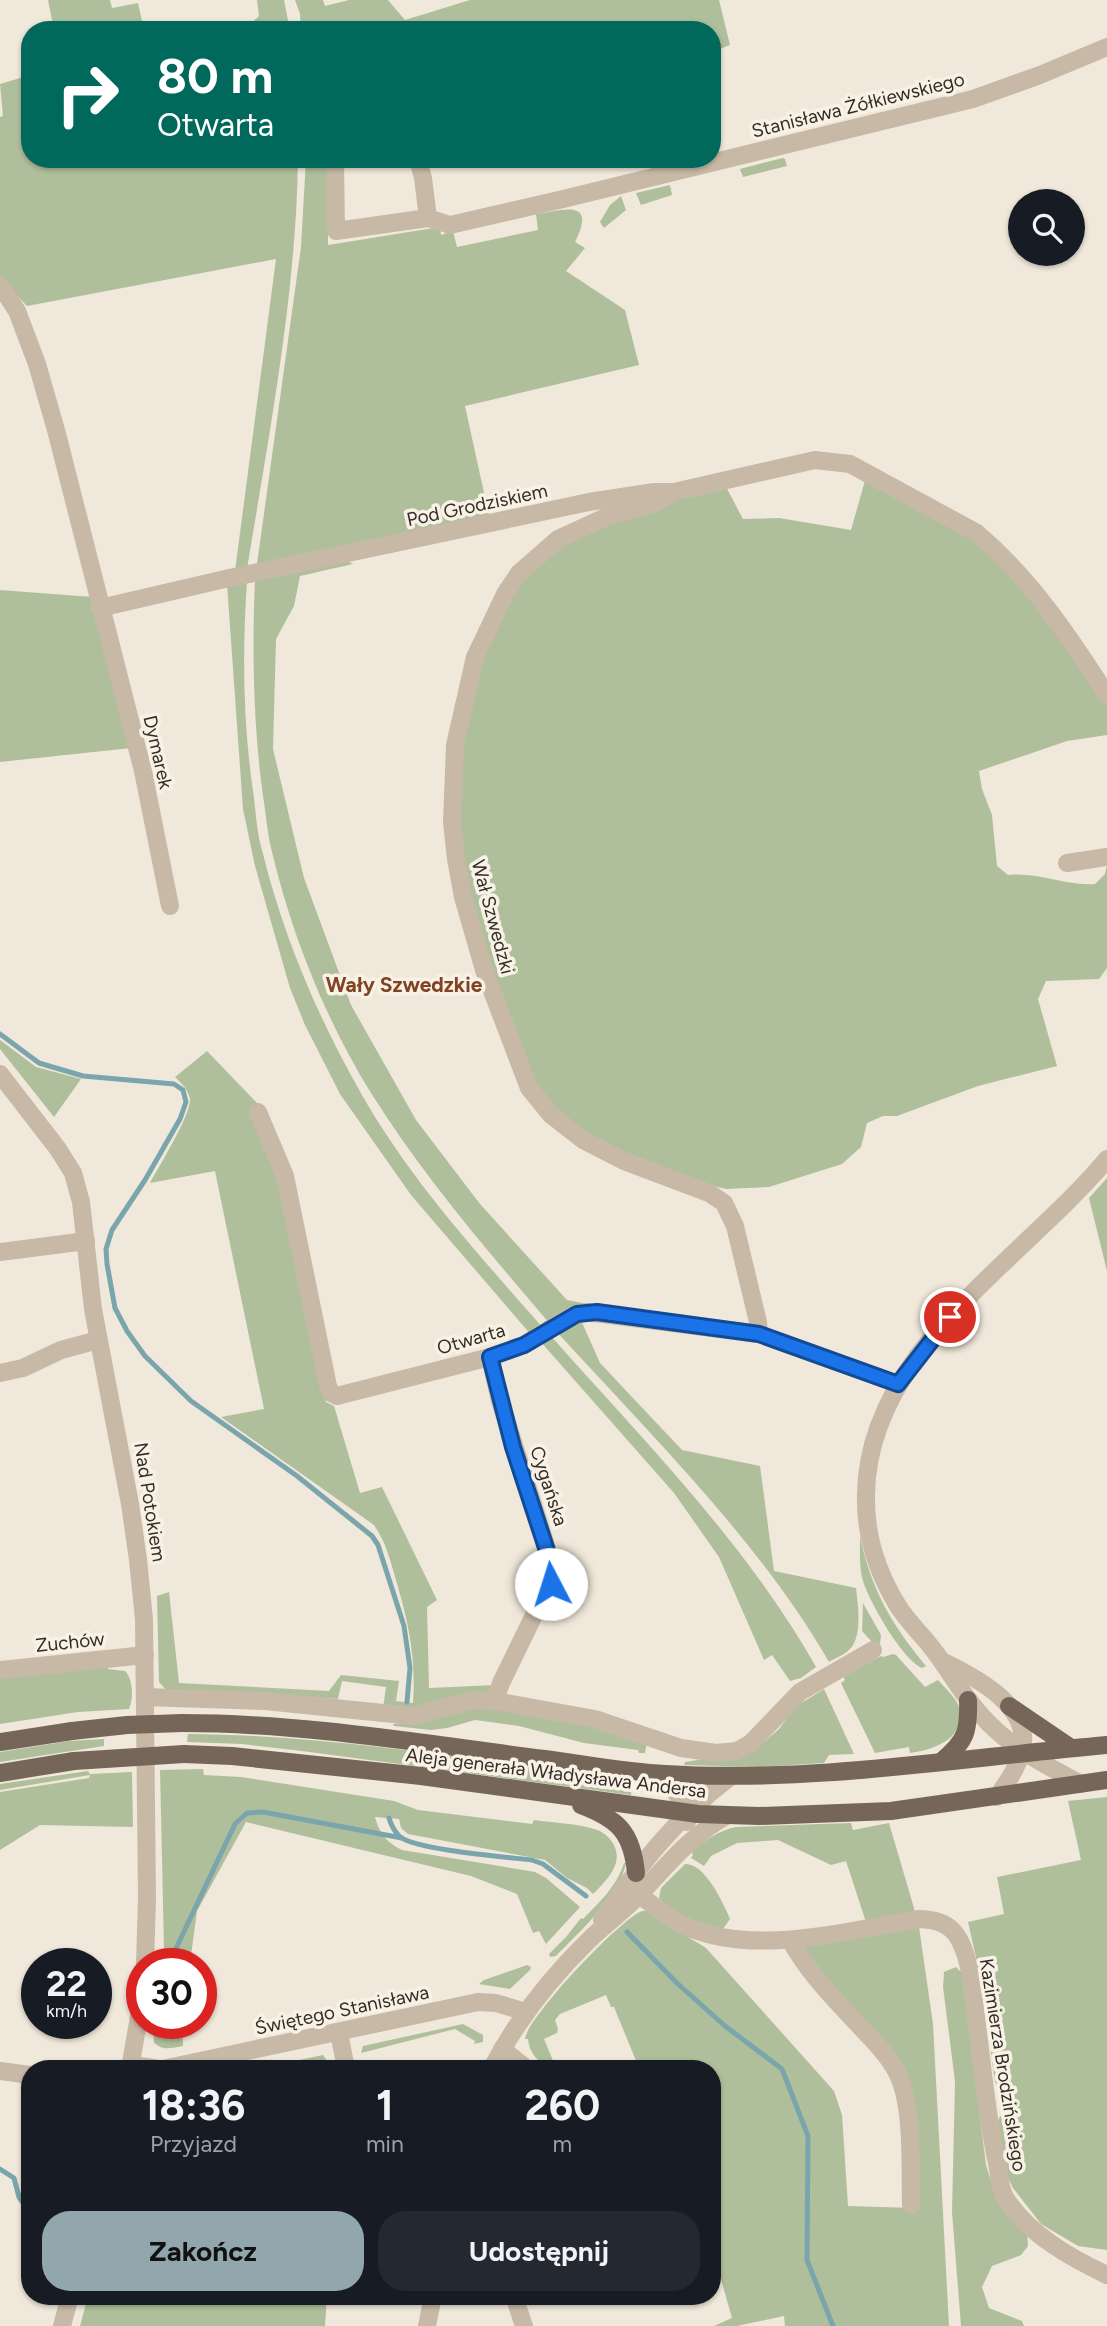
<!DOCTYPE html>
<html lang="pl">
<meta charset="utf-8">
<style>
body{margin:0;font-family:Figtree,sans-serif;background:#242831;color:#f1f3f6;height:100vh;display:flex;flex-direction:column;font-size:26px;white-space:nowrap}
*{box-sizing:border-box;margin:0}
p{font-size:23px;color:#9ea1a6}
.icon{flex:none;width:38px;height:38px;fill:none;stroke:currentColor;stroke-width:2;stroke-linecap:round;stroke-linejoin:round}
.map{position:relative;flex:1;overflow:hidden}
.panel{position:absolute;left:21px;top:2060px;width:700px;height:245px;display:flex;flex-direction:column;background:#171b24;border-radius:28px;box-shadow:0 2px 5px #0004}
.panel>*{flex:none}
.banner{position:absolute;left:21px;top:21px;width:700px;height:147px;border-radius:28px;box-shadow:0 2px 5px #0004;background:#00695c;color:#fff;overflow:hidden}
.tools{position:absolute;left:1008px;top:189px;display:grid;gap:14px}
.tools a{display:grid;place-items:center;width:77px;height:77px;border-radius:50%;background:#171b24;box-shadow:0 2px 5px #0004;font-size:35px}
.speed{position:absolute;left:21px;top:1948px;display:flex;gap:14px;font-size:35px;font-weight:700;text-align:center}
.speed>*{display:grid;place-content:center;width:91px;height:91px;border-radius:50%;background:#171b24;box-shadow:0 2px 5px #0004;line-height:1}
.speed small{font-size:18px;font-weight:400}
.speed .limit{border:10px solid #d22;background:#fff;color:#111}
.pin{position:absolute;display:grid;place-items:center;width:60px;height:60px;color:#fff;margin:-30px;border:4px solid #fff;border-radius:50%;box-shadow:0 2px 7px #0007}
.me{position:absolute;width:77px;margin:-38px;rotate:355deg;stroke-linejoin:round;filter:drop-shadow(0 0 5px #0008)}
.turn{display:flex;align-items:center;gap:24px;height:147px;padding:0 21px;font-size:32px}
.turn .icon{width:91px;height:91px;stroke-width:2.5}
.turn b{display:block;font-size:49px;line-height:60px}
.eta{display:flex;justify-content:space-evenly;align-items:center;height:119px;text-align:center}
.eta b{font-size:42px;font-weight:700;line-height:49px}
.action{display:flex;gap:14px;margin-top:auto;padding:14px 21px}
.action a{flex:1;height:80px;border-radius:28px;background:#92a7ad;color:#111;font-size:28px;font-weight:700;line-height:80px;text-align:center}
.action a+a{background:#242831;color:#f1f3f6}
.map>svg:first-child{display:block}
</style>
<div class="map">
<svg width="1107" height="2326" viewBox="0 0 1107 2326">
<rect width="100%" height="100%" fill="#f0e8da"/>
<!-- green -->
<g fill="#afbf9b">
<polygon points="48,0 110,0 112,8 138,3 144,30 54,30"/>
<polygon points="257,0 284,0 290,30 244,30 259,16"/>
<polygon points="295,0 323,0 325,6 349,0 388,0 405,20 470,0 719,0 730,45 712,52 712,30 301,30 300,14"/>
<path d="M30 75V159H298C296 296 269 434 247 569L235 571 276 259 27 306 0 278V117L3 116 0 84Z"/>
<polygon points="783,158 785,159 787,166 743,177 740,169"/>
<path d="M306 159H328V245L440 227 441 235 453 231 457 247 538 230 536 214C564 210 597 198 575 242L585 248 566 271 625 310 639 365 465 406 490 520 257 564 301 247Z"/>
<polygon points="670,185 672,195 641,205 636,193"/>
<polygon points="621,196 626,210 604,228 600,222 610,205"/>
<path d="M866 477 956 526 1005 566 1107 702V735L1067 741 979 771 982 789 992 815 997 866 1008 875C1041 872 1062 886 1095 884L1105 874 1107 865V968L1099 979 1046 981 1038 999 1057 1066 978 1086 897 1116H883L867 1123 861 1147 842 1164 769 1187 726 1189 683 1179 610 1151 540 1096 499 1001 459 858 460 744 483 652 524 576 584 529 725 485 743 519 779 518 851 530Z"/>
<path d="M343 559 353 564 300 576 294 606 276 639 273 749 304 878 351 1005 416 1120 480 1204 567 1300 588 1304 550 1324C487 1250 423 1176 371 1093 325 1019 291 933 271 848 267 831 266 813 263 796 253 723 252 651 255 578Z"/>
<path d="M247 581C242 654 243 726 254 798 256 815 257 833 262 850 283 936 318 1018 362 1095 411 1181 479 1255 544 1329L532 1336 411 1195 340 1094 305 1025 290 988 255 866 243 809 227 584Z"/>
<polygon points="0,590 92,597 131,748 0,762"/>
<polygon points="0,1040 36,1067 81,1079 54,1117 0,1049"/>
<path d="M207 1051 259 1105 281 1178 326 1402 334 1406 360 1493 382 1487 437 1600 427 1607 429 1688 496 1685 488 1693 451 1697 424 1707 383 1708 386 1687 342 1681 338 1699 252 1693 168 1692 159 1682 157 1596 169 1592 179 1683 329 1691 341 1675 399 1681 396 1701 413 1703C416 1658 409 1624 396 1580 390 1560 386 1542 374 1525L221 1417 264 1409 215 1171 150 1183C159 1166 191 1115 190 1099 188 1089 181 1083 175 1077Z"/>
<polygon points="1107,1178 1107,1271 1089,1198"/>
<path d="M580 1318 600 1363 682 1450 760 1466 774 1571 856 1588C858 1605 863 1637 849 1650 844 1655 835 1658 829 1662 760 1542 649 1433 556 1331Z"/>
<path d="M550 1335C644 1441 746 1543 816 1667L801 1678 790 1681 772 1655 764 1660 719 1557 674 1493 540 1341Z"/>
<path d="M860 1536C871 1590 892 1625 926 1666L922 1668C902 1659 870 1603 863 1581 859 1568 860 1551 860 1536Z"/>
<polygon points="863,1603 881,1635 880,1644 873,1643 862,1631"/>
<path d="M893 1654 896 1655 925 1687 938 1680C945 1688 959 1700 960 1711 964 1740 932 1750 910 1753L909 1747 875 1753 841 1683 845 1680 843 1676 881 1656 883 1657Z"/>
<path d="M108 1665V1669L125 1671C133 1679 134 1698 129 1709L78 1712 0 1724V1677Z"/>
<polygon points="824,1689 854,1754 829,1755 824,1763 761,1767 684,1765 685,1762 750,1752 763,1743 779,1729 795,1707"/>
<path d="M477 1708C535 1710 592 1724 647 1742L645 1753H639L638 1750 584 1743 519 1726 475 1720 447 1728 431 1730 394 1726 393 1724 413 1722Z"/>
<path d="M188 1734C336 1735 485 1762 632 1781L631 1795 302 1751 242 1744 187 1742Z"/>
<polygon points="104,1739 104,1746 0,1762 0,1752 69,1741"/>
<path d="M203 1769 204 1775 241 1777 394 1801 418 1810 532 1824 534 1820C553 1823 575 1823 594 1829 602 1831 608 1836 612 1842 626 1862 606 1881 593 1894L587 1888 567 1878 545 1860 408 1834 401 1828 399 1819 375 1817C380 1834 386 1842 402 1850L535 1872 546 1878 580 1907 546 1944 539 1931 533 1933 517 1894 471 1876 246 1822 197 1911 190 1963H161L164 1948 160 1770Z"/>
<polygon points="88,1771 90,1774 132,1772 133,1827 40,1825 0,1850 0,1792 89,1778 90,1775 0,1790 0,1784"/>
<polygon points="1107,1797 1107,2250 1078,2246 1041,2224 1013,2188 1008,2178 998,2124 999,2118 1008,2108 1006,2095 995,2082 981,1980 968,1922 1004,1914 997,1877 1081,1860 1068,1801"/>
<path d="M851 1823 853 1830 889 1823 916 1915 866 1922 846 1861 831 1865 778 1840 737 1843 711 1856 704 1866 691 1858 693 1855 691 1851C706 1840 717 1831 736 1827Z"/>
<path d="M624 1863H626C620 1896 579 1932 556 1956L550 1957 549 1954 566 1937 581 1918 583 1919C599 1903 617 1886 624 1863Z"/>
<path d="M685 1864C705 1863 723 1903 730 1919L723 1929C706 1930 669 1913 659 1898L661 1888Z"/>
<path d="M642 1911H646L706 1948 834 2091 842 2115 848 2206 914 2208 909 2099 800 1943 919 1927 933 2024 949 2326H785L784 2316 737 2326H714L732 2318 712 2248V2068H639L614 2007H611L606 1995 560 2014 555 2020 558 2029 557 2033 544 2039 556 2068H547C537 2060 529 2052 528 2039H525C527 2018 620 1919 642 1911Z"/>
<polygon points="527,1965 531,1967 530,1970 510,1989 479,1984 484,1980"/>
<polygon points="956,1967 962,1973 986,2165 996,2197 1027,2231 1028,2246 1021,2255 992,2266 982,2287 989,2308 1022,2321 1024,2326 961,2326 952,2212 955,2081 943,1987 944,1972"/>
<path d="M153 2023H182L183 2046C171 2048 164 2051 154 2043Z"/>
<polygon points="463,2024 483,2035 483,2042 474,2044 475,2041 455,2029 361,2053 363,2046"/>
<polygon points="323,2055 332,2068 260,2068"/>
<polygon points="88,2296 327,2296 325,2326 80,2326"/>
</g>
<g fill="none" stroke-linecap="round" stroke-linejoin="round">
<!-- stream -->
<g stroke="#7ba5ac" stroke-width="5">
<polyline points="0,1034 39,1063 83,1076 174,1084 183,1090 186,1102 180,1119 145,1180 112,1230 106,1249 107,1264 115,1308 127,1331 145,1356 191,1401 297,1476 372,1536 378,1545 404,1626 410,1668 407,1702"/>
<path d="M389 1818C391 1825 394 1831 400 1837 418 1850 506 1857 532 1860L543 1864 586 1896"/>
<polyline points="627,1932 678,1984 725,2026 782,2069 808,2136 807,2260 833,2326"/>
<polyline points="170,1961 235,1824 247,1813 263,1812 402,1838"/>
<polyline points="0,2169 14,2178 19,2197 30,2213"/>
</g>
<!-- minor -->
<g stroke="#c8b9a7" stroke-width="18">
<polyline points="335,159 336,231 428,218 450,225 559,200 973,99 1040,75 1107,47"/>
<polyline points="418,159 423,178 428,218"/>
<polyline points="0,285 17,311 37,364 56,430 143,771 170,906"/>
<polyline points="668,496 654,503 606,517 558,539 519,573 505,594 475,657 455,745 452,822 456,859 463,897 484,970 529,1088 551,1115 583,1140 624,1161 709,1193 724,1203 735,1226 758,1322 759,1334"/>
<path d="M100 608 225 579 589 502 654 492H674L815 460 850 464 977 533C1031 579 1069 636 1107 695"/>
<polyline points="1067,863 1107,857"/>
<polyline points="0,1074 58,1149 73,1173 81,1202 93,1309 130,1504 138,1560 144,1619 147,1899 145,1964"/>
<polyline points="258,1112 285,1176 328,1386 331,1393 337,1396 490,1357 524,1345 569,1317 586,1312 759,1334 898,1384"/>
<polyline points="0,1252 86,1241"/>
<polyline points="490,1357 500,1401 545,1542 553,1576 501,1683 495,1701"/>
<polyline points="0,1373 23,1368 61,1350 98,1340"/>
<path d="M944 1662C977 1678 1035 1708 1021 1754 1016 1770 1006 1784 997 1797"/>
<polyline points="0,1670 145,1655"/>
<polyline points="145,1697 265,1701 413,1716 474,1700 495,1701 595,1719 681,1748 716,1753 737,1751 751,1743 800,1692 873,1650"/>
<path d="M661 1774C673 1788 686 1803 687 1822"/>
<path d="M1081 1784C1036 1760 999 1742 968 1699 954 1681 943 1661 928 1643 918 1631 906 1619 898 1606 877 1572 865 1535 866 1495 867 1351 1023 1260 1107 1159"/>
<path d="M639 1895C654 1905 667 1918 683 1925 753 1958 847 1930 920 1919 934 1920 945 1922 954 1932 971 1952 974 1999 977 2025 983 2071 987 2118 997 2163 999 2174 1000 2190 1006 2199 1030 2235 1069 2257 1107 2275"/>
<path d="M602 1920C639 1865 677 1817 730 1777"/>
<path d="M790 1940C807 1970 829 1994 853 2019 871 2039 892 2057 901 2082 913 2115 910 2169 911 2205"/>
<polyline points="339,2033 346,2068"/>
<polyline points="502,2049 526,2068"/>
<polyline points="131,2065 154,2068"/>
<polyline points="130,2068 142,2000"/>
<polyline points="167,2068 478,2002 496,2003 526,2012"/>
<path d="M492 2068C517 2020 550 1978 589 1940 603 1926 619 1915 633 1901 667 1867 685 1839 728 1815"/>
<polyline points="0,2071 30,2075"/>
<polyline points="514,2296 524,2326"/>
<polyline points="62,2326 70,2296"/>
<polyline points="427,2326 433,2296"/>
</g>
<!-- major -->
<g stroke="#766659" stroke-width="18">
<polyline points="1009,1706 1071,1748"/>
<path d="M182 1723C303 1723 425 1744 545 1759 584 1764 625 1772 665 1774 813 1783 960 1758 1107 1745"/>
<polyline points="0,1742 72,1731"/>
<polyline points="184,1754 232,1756 421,1776 698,1814 759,1816 891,1811 1107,1780"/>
<path d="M941 1762C966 1741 969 1732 968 1700"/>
<polyline points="0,1773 74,1761"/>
<path d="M581 1805C618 1819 632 1832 636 1873"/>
</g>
<!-- major-bridge -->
<g stroke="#766659" stroke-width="18">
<polyline points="72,1731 127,1725 182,1723"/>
<polyline points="74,1761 184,1754"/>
</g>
</g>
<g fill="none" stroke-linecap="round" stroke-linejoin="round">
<defs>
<polyline id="route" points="551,1584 552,1566 513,1447 490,1357 524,1345 577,1314 597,1312 759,1334 898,1384 950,1317"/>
</defs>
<!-- route casing -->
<use href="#route" stroke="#114b97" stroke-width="18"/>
<!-- route -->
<use href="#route" stroke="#1a73e8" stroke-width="12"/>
</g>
<g text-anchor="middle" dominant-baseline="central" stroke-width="7" stroke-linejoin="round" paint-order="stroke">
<!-- street labels -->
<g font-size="19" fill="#342d27" stroke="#f8f2e6">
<text transform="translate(858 105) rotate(-14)">Stanisława Żółkiewskiego</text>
<text transform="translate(477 505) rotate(-12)">Pod Grodziskiem</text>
<text transform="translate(158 752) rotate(77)">Dymarek</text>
<text transform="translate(493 917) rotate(75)">Wał Szwedzki</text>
<text transform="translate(471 1339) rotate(-16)">Otwarta</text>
<text transform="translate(549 1486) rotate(72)">Cygańska</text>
<text transform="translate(150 1502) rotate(81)">Nad Potokiem</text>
<text transform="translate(70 1642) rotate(-6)">Zuchów</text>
<text transform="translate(556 1773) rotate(7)">Aleja generała Władysława Andersa</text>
<text transform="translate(342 2010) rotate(-12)">Świętego Stanisława</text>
<text transform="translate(1003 2065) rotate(81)">Kazimierza Brodzińskiego</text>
</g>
<!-- neighbourhood labels -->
<g font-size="21" font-weight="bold" fill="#804324" stroke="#f8f2e6">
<text x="404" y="984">Wały Szwedzkie</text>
</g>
</g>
</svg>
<div class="tools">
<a><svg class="icon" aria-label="search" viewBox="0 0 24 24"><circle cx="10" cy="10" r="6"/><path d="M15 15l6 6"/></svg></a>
</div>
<div class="speed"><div>22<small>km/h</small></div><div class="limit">30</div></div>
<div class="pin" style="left:950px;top:1317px;background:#d93025"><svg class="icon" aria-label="arrive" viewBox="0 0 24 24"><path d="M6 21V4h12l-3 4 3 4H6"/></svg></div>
<svg class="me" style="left:551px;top:1584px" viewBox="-20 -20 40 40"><circle r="19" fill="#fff"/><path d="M0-13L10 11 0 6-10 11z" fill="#1a73e8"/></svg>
<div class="banner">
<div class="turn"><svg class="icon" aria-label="right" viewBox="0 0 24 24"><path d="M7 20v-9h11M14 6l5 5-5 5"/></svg><div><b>80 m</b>Otwarta</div></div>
</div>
<section class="panel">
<div class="eta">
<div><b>18:36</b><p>Przyjazd</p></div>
<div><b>1</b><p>min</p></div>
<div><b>260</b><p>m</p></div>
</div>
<div class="action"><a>Zakończ</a><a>Udostępnij</a></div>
</section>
</div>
